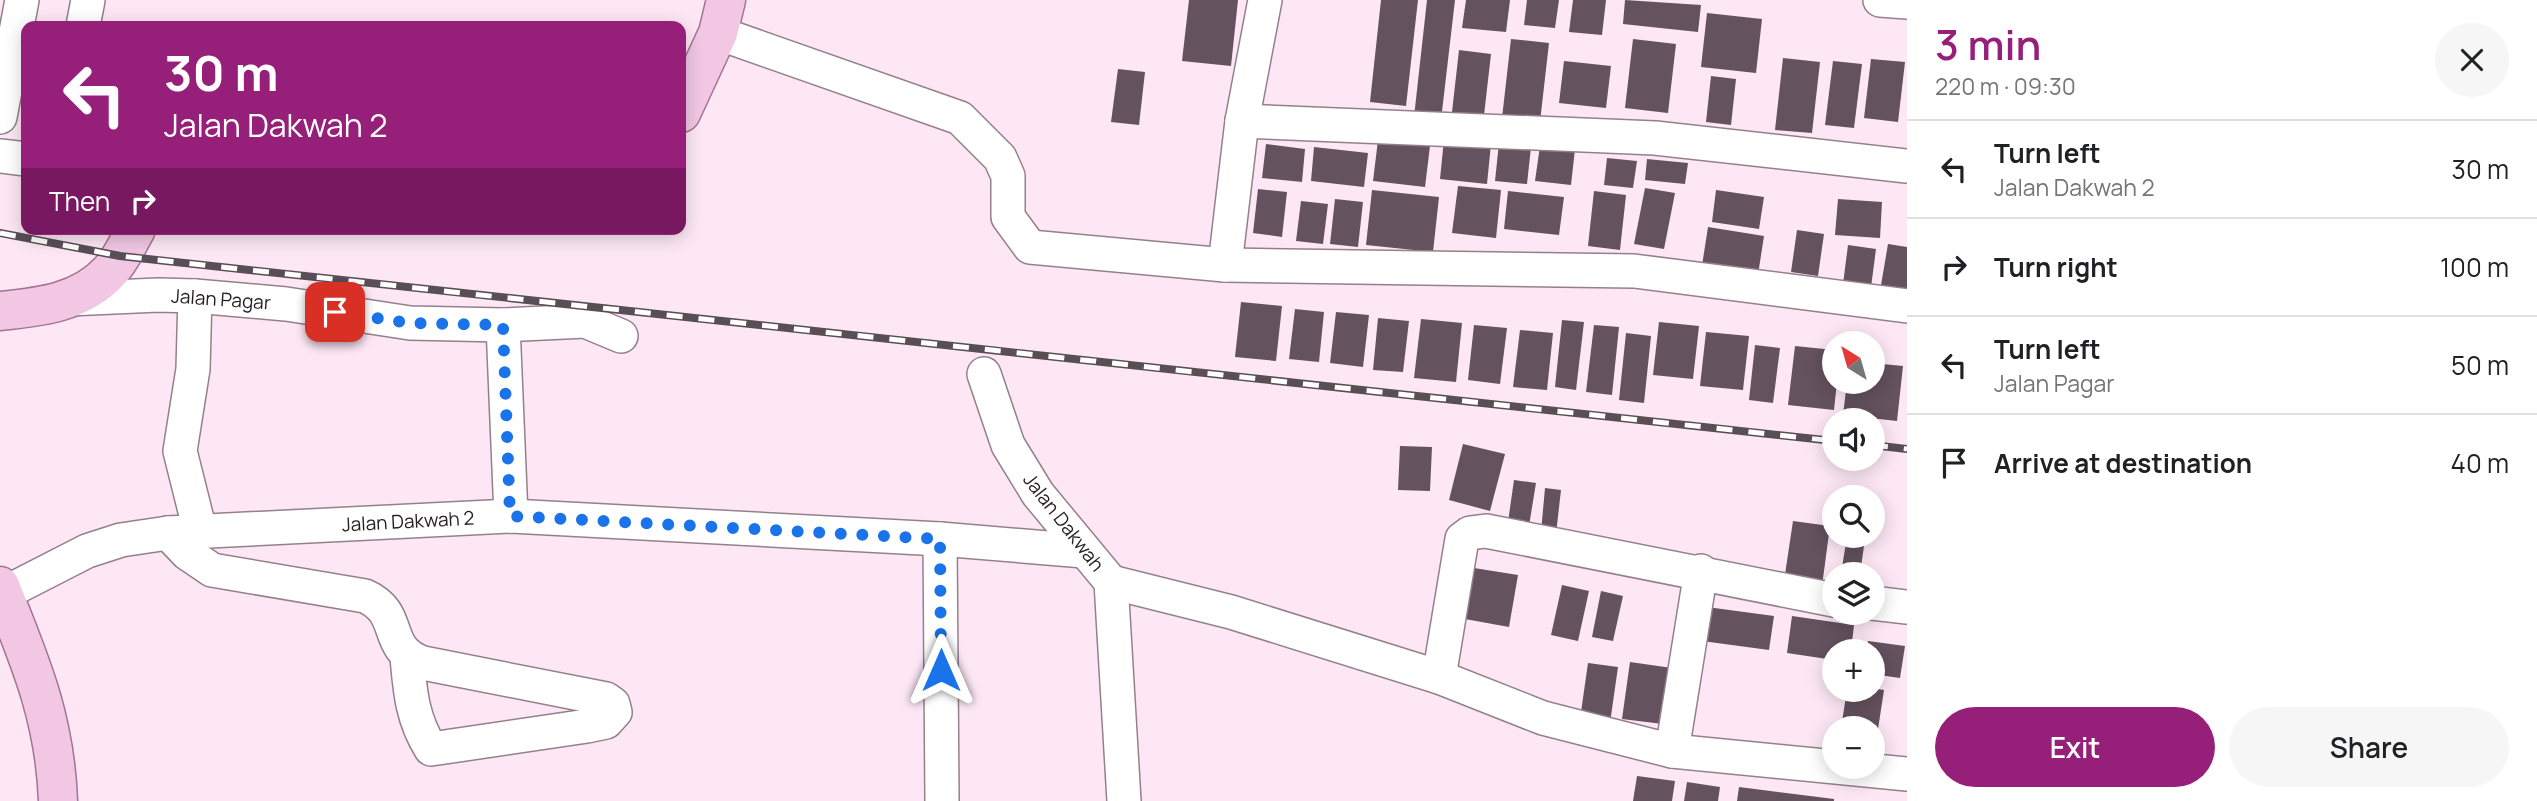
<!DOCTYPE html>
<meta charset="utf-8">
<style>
body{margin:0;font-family:Manrope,sans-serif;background:#f6f6f6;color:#202124;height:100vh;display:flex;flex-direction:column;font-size:26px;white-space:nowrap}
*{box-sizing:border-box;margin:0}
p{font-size:23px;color:#757577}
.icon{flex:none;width:38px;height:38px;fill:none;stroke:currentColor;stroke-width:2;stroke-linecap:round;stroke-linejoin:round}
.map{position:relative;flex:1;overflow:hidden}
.drawer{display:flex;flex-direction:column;background:#fff;width:630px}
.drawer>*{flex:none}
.hud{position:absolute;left:21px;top:21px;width:665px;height:214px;border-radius:14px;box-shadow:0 4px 18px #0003;background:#961f7a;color:#fff;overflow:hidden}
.needle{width:46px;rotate:323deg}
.tools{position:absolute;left:1822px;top:331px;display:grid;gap:14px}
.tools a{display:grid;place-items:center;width:63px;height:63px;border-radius:50%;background:#fff;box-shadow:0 4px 18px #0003;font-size:35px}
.pin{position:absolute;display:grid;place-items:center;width:60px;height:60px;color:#fff;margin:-30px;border-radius:14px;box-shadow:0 4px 10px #0006}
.me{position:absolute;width:77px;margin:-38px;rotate:0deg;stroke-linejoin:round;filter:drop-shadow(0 0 5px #0008)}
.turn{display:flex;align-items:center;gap:24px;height:147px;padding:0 28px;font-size:32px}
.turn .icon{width:91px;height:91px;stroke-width:2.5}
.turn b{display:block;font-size:49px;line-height:60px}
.then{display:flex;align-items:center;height:66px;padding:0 28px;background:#0003;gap:14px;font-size:26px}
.round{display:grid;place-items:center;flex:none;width:74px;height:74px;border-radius:37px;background:#f6f6f6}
.head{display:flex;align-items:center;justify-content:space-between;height:119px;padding:0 28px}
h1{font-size:42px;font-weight:600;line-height:52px;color:#961f7a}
.cta{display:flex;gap:14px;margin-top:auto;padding:14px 28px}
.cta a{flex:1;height:80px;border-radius:42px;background:#961f7a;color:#fff;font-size:28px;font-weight:600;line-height:80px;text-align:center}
.cta a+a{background:#f6f6f6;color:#202124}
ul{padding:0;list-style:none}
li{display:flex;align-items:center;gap:21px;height:98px;padding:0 28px;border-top:2px solid #e0e0e0}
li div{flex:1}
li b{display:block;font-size:26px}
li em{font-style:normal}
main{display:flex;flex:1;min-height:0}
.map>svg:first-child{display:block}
</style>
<main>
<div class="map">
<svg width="1907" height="801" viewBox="0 0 1907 801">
<rect width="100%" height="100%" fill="#fde7f5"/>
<!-- building -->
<g fill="#64525e">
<polygon points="1189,0 1238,0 1231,66 1182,61"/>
<polygon points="1381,0 1418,0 1406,106 1370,102"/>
<polygon points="1427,0 1455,0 1441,120 1414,117"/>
<polygon points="1466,0 1510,0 1506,32 1462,28"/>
<polygon points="1527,0 1559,0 1555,28 1524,25"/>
<polygon points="1573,0 1606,0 1602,35 1569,32"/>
<polygon points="1625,0 1701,5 1698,32 1623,24"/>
<polygon points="1707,13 1762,19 1756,73 1701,67"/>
<polygon points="1511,39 1549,43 1540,122 1502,118"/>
<polygon points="1633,39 1676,44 1668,113 1625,108"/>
<polygon points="1459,50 1491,54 1483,124 1451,121"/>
<polygon points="1783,58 1820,62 1812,133 1775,130"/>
<polygon points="1871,59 1905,62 1898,122 1864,118"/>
<polygon points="1564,61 1611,66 1606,108 1559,103"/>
<polygon points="1833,61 1862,64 1854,128 1825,125"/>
<polygon points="1118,69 1145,72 1139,125 1111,122"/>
<polygon points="1711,76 1736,79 1731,125 1706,122"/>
<polygon points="1444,139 1491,144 1487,184 1440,179"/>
<polygon points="1378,140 1430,146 1425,187 1373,181"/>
<polygon points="1499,143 1531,147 1527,184 1495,181"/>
<polygon points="1266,144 1305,149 1302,182 1262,178"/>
<polygon points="1540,146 1575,149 1571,185 1535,181"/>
<polygon points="1314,147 1368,153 1364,187 1311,181"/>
<polygon points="1607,158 1637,161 1633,188 1604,185"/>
<polygon points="1647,159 1688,163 1685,184 1645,180"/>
<polygon points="1458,186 1501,190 1496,238 1452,233"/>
<polygon points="1645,188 1675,193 1664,249 1634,244"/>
<polygon points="1258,189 1287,192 1282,237 1253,233"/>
<polygon points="1372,190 1439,197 1433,252 1366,245"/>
<polygon points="1716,190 1764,197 1759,229 1712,222"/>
<polygon points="1508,191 1564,197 1559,235 1504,229"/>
<polygon points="1594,191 1626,195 1620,250 1588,246"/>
<polygon points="1335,199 1363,202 1358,247 1330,244"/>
<polygon points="1838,199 1882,202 1880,238 1835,235"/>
<polygon points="1301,201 1328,204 1323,244 1296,241"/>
<polygon points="1708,227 1764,236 1757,281 1701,272"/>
<polygon points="1797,230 1824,234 1818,276 1791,272"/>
<polygon points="1888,244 1907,247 1907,301 1879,297"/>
<polygon points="1848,245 1876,249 1870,295 1842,292"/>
<polygon points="1241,302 1282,306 1276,361 1235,357"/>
<polygon points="1295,309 1324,312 1319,362 1289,359"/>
<polygon points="1336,312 1369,315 1363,367 1330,363"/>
<polygon points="1378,318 1409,321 1403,372 1373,370"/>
<polygon points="1421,319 1462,323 1456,382 1414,378"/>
<polygon points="1562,320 1584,322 1576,390 1555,387"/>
<polygon points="1659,322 1699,326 1693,379 1653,375"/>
<polygon points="1474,325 1507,328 1500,384 1468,380"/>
<polygon points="1594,325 1619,327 1612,395 1586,392"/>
<polygon points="1520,330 1553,333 1547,390 1513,387"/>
<polygon points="1706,332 1749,336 1743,390 1700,386"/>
<polygon points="1626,333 1651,336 1644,403 1619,400"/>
<polygon points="1755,345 1780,348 1773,403 1749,400"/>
<polygon points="1795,346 1834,350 1834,382 1837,382 1834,410 1788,405"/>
<polygon points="1872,363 1903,366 1897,421 1843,415 1847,382 1872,382"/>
<polygon points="1463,444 1505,454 1490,511 1449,500"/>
<polygon points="1400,446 1432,447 1430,491 1398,490"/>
<polygon points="1514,480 1536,483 1528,532 1507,529"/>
<polygon points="1545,488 1561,490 1556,534 1541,532"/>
<polygon points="1793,521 1830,526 1822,586 1784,581"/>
<polygon points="1847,536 1865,539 1860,574 1841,574"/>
<polygon points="1474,568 1518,575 1509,627 1465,619"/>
<polygon points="1562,585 1589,591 1578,641 1551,635"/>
<polygon points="1601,591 1623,596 1613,641 1592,637"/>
<polygon points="1707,607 1774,616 1769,650 1702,641"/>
<polygon points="1792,616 1854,625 1851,651 1834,651 1834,660 1787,653"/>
<polygon points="1868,641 1905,646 1900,678 1872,674 1872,651 1866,651"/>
<polygon points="1630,662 1679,669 1671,725 1622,719"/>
<polygon points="1588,663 1618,667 1610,723 1580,719"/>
<polygon points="1872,688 1884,690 1874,755 1872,728 1841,728 1847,690"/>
<polygon points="1637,776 1675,781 1672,801 1633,801"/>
<polygon points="1687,782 1720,787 1718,801 1684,801"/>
<polygon points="1739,787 1834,799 1834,801 1737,801"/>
</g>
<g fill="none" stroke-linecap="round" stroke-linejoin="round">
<defs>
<g id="minor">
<polyline points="1880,0 1907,2"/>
<polyline points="83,26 88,0"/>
<polyline points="718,33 960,118 1000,158 1008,176 1008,217 1030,247 1225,265 1634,271 1907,306"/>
<polyline points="0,117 22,0"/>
<polyline points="1242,121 1655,138 1907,166"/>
<polyline points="0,156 26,159"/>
<polyline points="1225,265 1242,121 1265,0"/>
<polyline points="195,296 193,369 180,451 200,531"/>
<polyline points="69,299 158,295 195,296 286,304 410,323 503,325 585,321 621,336"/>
<polyline points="503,325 511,516"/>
<polyline points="984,374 1008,445 1038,494 1111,582 1124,801"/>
<path d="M168 533 187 553 212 570 365 596C405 614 381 648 423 663L606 699 613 704 615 712 606 722 587 726 431 749C412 719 410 691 407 657"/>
<polyline points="940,539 942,801"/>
<polyline points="1111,582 1231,612 1439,677 1543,718 1672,751 1907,774"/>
<polyline points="3,594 87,551 121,540 168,533 511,516 940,539 1084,551"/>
<polyline points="1872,603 1907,607"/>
<polyline points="1439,677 1462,539 1470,533 1486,531 1834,600"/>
<polyline points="1672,751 1701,571"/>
</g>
<g id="major">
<polyline points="681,113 718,33 726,0"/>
<path d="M0 311C40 307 81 303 110 271 121 260 128 243 136 229"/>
<path d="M0 586C30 661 55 718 58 801"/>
</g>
</defs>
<!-- minor casing -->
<use href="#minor" stroke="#94808c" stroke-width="36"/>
<!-- major casing -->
<use href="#major" stroke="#a37393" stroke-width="41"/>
<!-- minor -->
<use href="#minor" stroke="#fff" stroke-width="33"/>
<!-- major -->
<use href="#major" stroke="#f1c7e3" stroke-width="38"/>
<defs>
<g id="rail">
<polyline points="0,233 120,256 1834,441"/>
<polyline points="1872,445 1907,449"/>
</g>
</defs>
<!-- rail casing -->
<use href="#rail" stroke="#594e55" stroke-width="8"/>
<!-- rail -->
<use href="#rail" stroke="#fff" stroke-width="5" stroke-dasharray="16" stroke-linecap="butt"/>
</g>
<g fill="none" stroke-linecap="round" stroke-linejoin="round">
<!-- route -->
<polyline stroke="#1a73e8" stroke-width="12" stroke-dasharray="0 21.6" points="335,312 410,323 503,325 510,516 940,539 941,670"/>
</g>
<g text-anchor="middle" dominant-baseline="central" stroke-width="7" stroke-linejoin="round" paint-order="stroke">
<!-- street labels -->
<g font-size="19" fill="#251d22" stroke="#fff">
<text transform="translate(221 299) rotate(4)">Jalan Pagar</text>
<text transform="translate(408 521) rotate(-3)">Jalan Dakwah 2</text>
<text transform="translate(1064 522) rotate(52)">Jalan Dakwah</text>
</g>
</g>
</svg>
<div class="tools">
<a><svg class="needle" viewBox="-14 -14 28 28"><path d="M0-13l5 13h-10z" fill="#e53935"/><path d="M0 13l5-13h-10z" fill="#757577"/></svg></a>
<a><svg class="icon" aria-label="sound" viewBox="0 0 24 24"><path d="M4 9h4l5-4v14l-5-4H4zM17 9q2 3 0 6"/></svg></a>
<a><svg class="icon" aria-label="search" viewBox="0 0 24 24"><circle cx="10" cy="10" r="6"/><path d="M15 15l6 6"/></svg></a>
<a><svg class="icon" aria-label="layers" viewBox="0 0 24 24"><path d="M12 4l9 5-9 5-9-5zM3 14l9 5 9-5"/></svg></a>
<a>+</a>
<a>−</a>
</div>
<div class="pin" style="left:335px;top:312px;background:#d93025"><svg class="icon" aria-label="arrive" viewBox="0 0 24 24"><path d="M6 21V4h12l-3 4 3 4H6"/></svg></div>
<svg class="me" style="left:941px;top:670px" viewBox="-20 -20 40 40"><path d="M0-17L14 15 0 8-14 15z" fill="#1a73e8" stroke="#fff" stroke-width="4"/></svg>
<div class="hud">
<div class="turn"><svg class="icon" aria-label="left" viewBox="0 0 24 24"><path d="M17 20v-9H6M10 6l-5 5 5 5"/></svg><div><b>30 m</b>Jalan Dakwah 2</div></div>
<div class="then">Then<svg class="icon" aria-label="right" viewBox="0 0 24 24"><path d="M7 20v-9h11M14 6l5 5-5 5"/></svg></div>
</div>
</div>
<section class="drawer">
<div class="head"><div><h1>3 min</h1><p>220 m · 09:30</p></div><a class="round"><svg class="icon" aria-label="close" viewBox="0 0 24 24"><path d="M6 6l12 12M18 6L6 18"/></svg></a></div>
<ul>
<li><svg class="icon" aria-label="left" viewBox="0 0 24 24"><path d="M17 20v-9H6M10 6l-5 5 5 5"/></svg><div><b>Turn left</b><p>Jalan Dakwah 2</p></div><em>30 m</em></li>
<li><svg class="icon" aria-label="right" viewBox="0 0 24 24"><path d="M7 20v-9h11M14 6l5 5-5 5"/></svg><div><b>Turn right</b></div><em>100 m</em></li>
<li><svg class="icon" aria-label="left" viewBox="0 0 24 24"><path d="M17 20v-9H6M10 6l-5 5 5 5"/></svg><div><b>Turn left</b><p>Jalan Pagar</p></div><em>50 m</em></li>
<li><svg class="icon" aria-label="arrive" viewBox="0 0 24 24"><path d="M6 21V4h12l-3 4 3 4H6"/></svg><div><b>Arrive at destination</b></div><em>40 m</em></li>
</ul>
<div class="cta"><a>Exit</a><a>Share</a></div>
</section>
</main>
